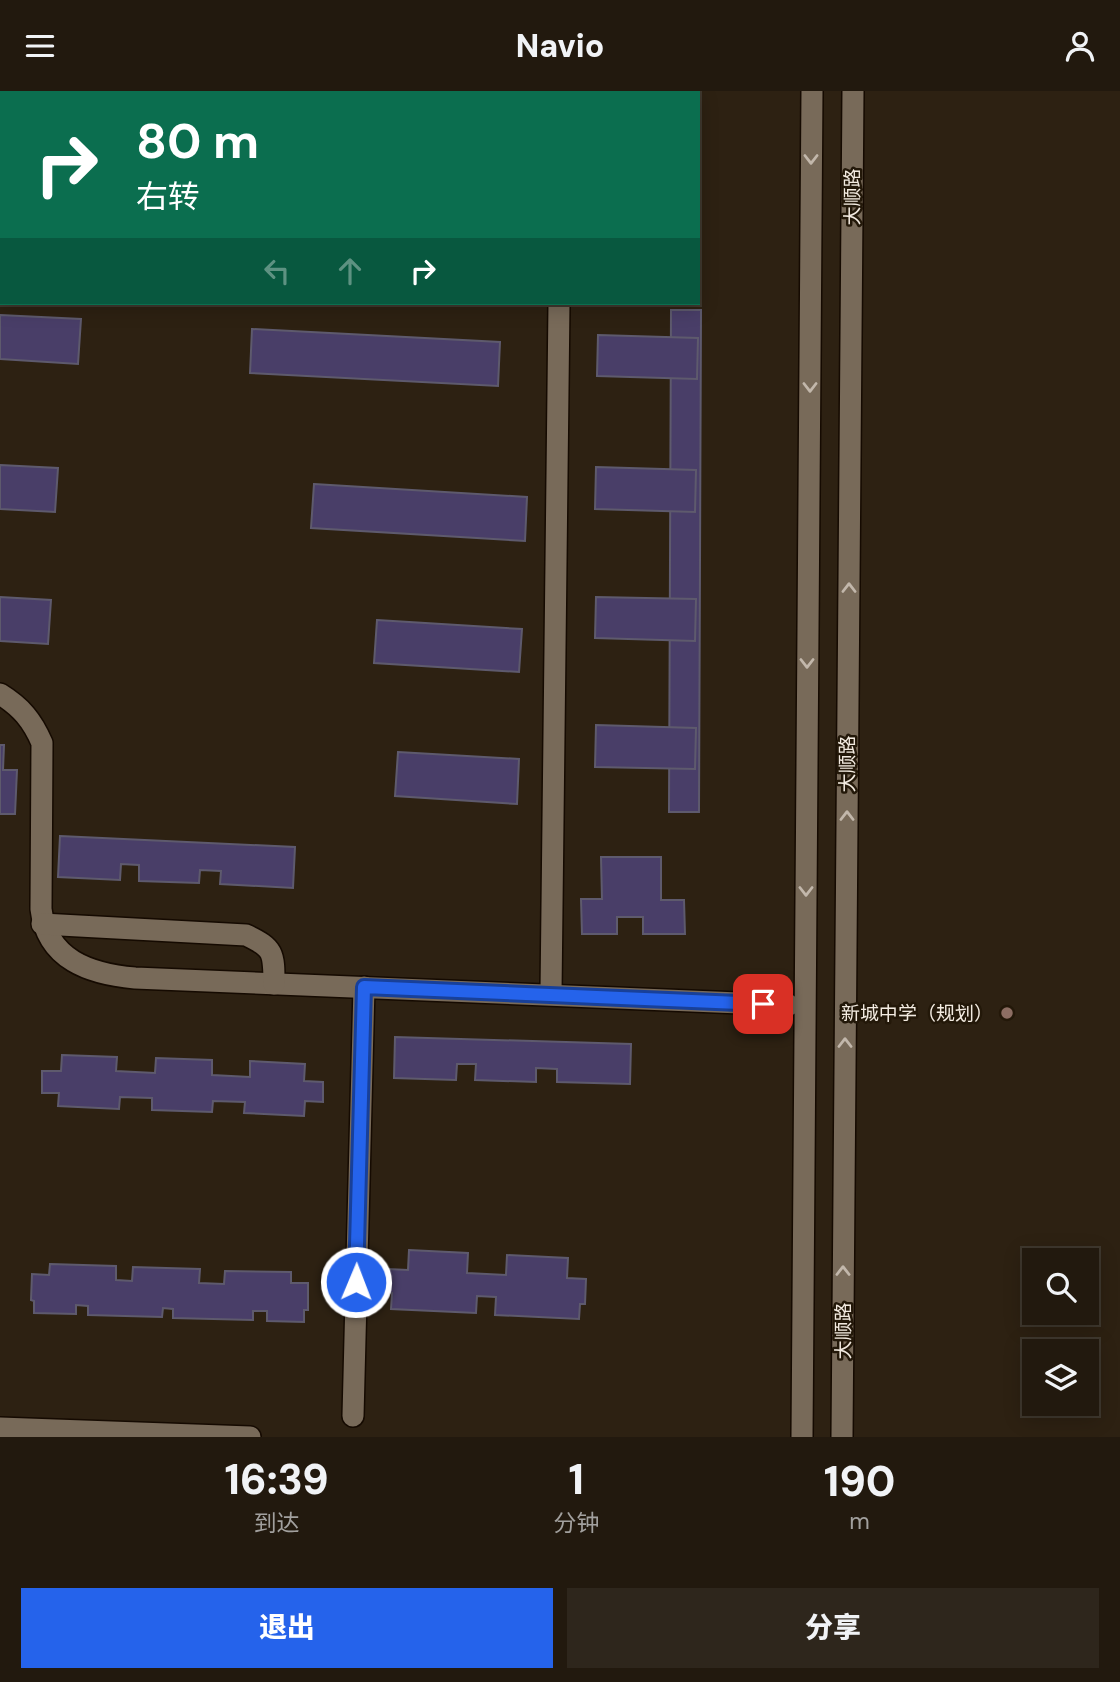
<!DOCTYPE html>
<html lang="zh">
<meta charset="utf-8">
<style>
body{margin:0;font-family:"DM Sans","Noto Sans SC",sans-serif;background:#2e261c;color:#f1f3f6;height:100vh;display:flex;flex-direction:column;font-size:26px;white-space:nowrap}
*{box-sizing:border-box;margin:0}
p{font-size:23px;color:#a2a09e}
.icon{flex:none;width:38px;height:38px;fill:none;stroke:currentColor;stroke-width:2;stroke-linecap:round;stroke-linejoin:round}
.map{position:relative;height:1346px;overflow:hidden}
.panel{display:flex;flex-direction:column;background:#22190e;flex:1}
.panel>*{flex:none}
.banner{position:absolute;left:0px;top:0px;width:700px;height:214px;box-shadow:0 4px 18px #0003,0 0 0 2px #3f382e;background:#0b6e4f;color:#fff;overflow:hidden}
.controls{position:absolute;left:1022px;top:1157px;display:grid;gap:14px}
.controls a{display:grid;place-items:center;width:77px;height:77px;border-radius:0px;background:#22190e;box-shadow:0 4px 18px #0003,0 0 0 2px #3f382e;font-size:35px}
.pin{position:absolute;display:grid;place-items:center;width:60px;height:60px;color:#fff;margin:-30px;border-radius:14px;box-shadow:0 4px 10px #0006}
.me{position:absolute;width:77px;margin:-38px;rotate:1deg;stroke-linejoin:round;filter:drop-shadow(0 0 5px #0008)}
.turn{display:flex;align-items:center;gap:24px;height:147px;padding:0 21px;font-size:32px}
.turn .icon{width:91px;height:91px;stroke-width:2.5}
.turn b{display:block;font-size:49px;line-height:60px}
.lanes{display:flex;align-items:center;height:66px;padding:0 21px;background:#0003;justify-content:center;gap:35px;direction:ltr}
.lanes .off{opacity:.35}
.eta{display:flex;justify-content:space-evenly;align-items:center;height:119px;text-align:center}
.eta b{font-size:42px;font-weight:800;line-height:49px}
.primary-button{display:flex;gap:14px;margin-top:auto;padding:14px 21px}
.primary-button a{flex:1;height:80px;border-radius:0px;background:#2563eb;color:#fff;font-size:28px;font-weight:800;line-height:80px;text-align:center}
.primary-button a+a{background:#2e261c;color:#f1f3f6}
header{display:flex;justify-content:space-between;align-items:center;height:91px;padding:0 21px;background:#22190e;font-size:32px;font-weight:800}
.map>svg:first-child{display:block}
</style>
<header><svg class="icon" aria-label="menu" viewBox="0 0 24 24"><path d="M4 6h16M4 12h16M4 18h16"/></svg>Navio<svg class="icon" aria-label="person" viewBox="0 0 24 24"><circle cx="12" cy="8" r="4"/><path d="M4 21q1-7 8-7t8 7"/></svg></header>
<div class="map">
<svg width="1120" height="1346" viewBox="0 0 1120 1346">
<rect width="100%" height="100%" fill="#2d2112"/>
<!-- building -->
<g fill="#493e68" stroke="#5e5a6d" stroke-width="2">
<polygon points="0,0 85,0 2,2 2,6"/>
<polygon points="268,0 516,0 268,2"/>
<polygon points="671,219 701,219 699,721 669,721"/>
<polygon points="0,224 81,228 78,273 0,268"/>
<polygon points="252,238 500,251 498,295 250,282"/>
<polygon points="598,244 698,247 697,288 597,285"/>
<polygon points="0,374 58,377 55,421 0,418"/>
<polygon points="596,376 696,379 695,421 595,418"/>
<polygon points="314,393 527,406 525,450 311,437"/>
<polygon points="0,506 51,509 48,553 0,550"/>
<polygon points="596,506 696,508 695,550 595,547"/>
<polygon points="377,529 522,538 519,581 374,572"/>
<polygon points="596,634 696,637 695,678 595,676"/>
<polygon points="0,654 4,654 3,679 17,679 15,723 0,723"/>
<polygon points="398,661 519,668 517,713 395,705"/>
<polygon points="60,745 295,756 293,797 220,793 221,780 200,779 199,792 139,790 139,774 121,773 120,789 58,786"/>
<polygon points="601,766 661,766 661,809 684,809 685,843 643,843 643,826 617,826 617,843 582,843 581,808 602,808"/>
<polygon points="395,946 631,953 630,993 557,991 557,978 536,977 536,991 475,989 476,973 457,973 456,989 394,987"/>
<polygon points="62,964 117,966 116,980 155,982 156,967 212,969 212,984 250,986 250,970 305,973 304,990 323,991 323,1011 305,1010 304,1025 244,1022 245,1011 213,1010 212,1021 152,1019 152,1007 120,1006 119,1018 58,1015 59,1002 42,1002 42,980 61,980"/>
<polygon points="409,1159 468,1162 467,1182 506,1184 507,1164 568,1167 567,1187 586,1188 585,1213 580,1213 579,1228 495,1224 496,1206 477,1205 476,1222 391,1218 392,1202 387,1201 388,1178 408,1179"/>
<polygon points="50,1173 116,1175 116,1189 132,1190 133,1176 200,1178 199,1192 224,1193 225,1180 291,1181 291,1192 308,1192 308,1219 304,1219 304,1231 267,1230 267,1220 253,1220 253,1229 173,1227 173,1218 163,1217 162,1226 88,1224 88,1215 76,1214 76,1223 34,1222 34,1210 31,1209 32,1183 49,1184"/>
</g>
<g fill="none" stroke-linecap="round" stroke-linejoin="round">
<defs>
<g id="minor">
<polyline points="562,2 562,0"/>
<path d="M0 603C21 616 32 629 42 652L41 818C47 869 90 883 135 887L789 914"/>
<path d="M42 833 246 844C274 857 274 862 274 893"/>
<polyline points="551,902 559,212"/>
<polyline points="353,1325 364,896"/>
<polyline points="0,1337 250,1346"/>
<polyline points="802,1346 812,0"/>
<polyline points="842,1346 853,0"/>
</g>
</defs>
<!-- minor casing -->
<use href="#minor" stroke="#150a01" stroke-width="24"/>
<!-- minor -->
<use href="#minor" stroke="#786a59" stroke-width="21"/>
</g>
<!-- one-way arrows -->
<defs><path id="oneway-chevron" d="M-2-3.5L2.5 0L-2 3.5" fill="none" stroke-width="1.6" stroke-linecap="round" stroke-linejoin="round" transform="scale(1.75)"/></defs>
<g stroke="#c2b7ab">
<use href="#oneway-chevron" transform="translate(811 68) rotate(90)"/>
<use href="#oneway-chevron" transform="translate(810 296) rotate(90)"/>
<use href="#oneway-chevron" transform="translate(849 497) rotate(-90)"/>
<use href="#oneway-chevron" transform="translate(807 572) rotate(90)"/>
<use href="#oneway-chevron" transform="translate(847 725) rotate(-90)"/>
<use href="#oneway-chevron" transform="translate(806 800) rotate(90)"/>
<use href="#oneway-chevron" transform="translate(845 952) rotate(-90)"/>
<use href="#oneway-chevron" transform="translate(843 1180) rotate(-90)"/>
</g>
<g fill="none" stroke-linecap="round" stroke-linejoin="round">
<defs>
<polyline id="route" points="356,1191 364,896 763,913"/>
</defs>
<!-- route casing -->
<use href="#route" stroke="#184099" stroke-width="18"/>
<!-- route -->
<use href="#route" stroke="#2563eb" stroke-width="12"/>
</g>
<!-- markers -->
<circle fill="#8d6e63" stroke="#231809" stroke-width="2.5" cx="1007" cy="922" r="7"/>
<g text-anchor="middle" dominant-baseline="central" stroke-width="5" stroke-linejoin="round" paint-order="stroke">
<!-- street labels -->
<g font-size="19" fill="#f3ebe1" stroke="#231809">
<text transform="translate(852 106) rotate(-90)">大顺路</text>
<text transform="translate(847 673) rotate(-90)">大顺路</text>
<text transform="translate(843 1240) rotate(-90)">大顺路</text>
</g>
<!-- poi labels -->
<g font-size="19" fill="#f3ebe1" stroke="#231809" text-anchor="end">
<text x="993" y="922">新城中学（规划）</text>
</g>
</g>
</svg>
<div class="controls">
<a><svg class="icon" aria-label="search" viewBox="0 0 24 24"><circle cx="10" cy="10" r="6"/><path d="M15 15l6 6"/></svg></a>
<a><svg class="icon" aria-label="layers" viewBox="0 0 24 24"><path d="M12 4l9 5-9 5-9-5zM3 14l9 5 9-5"/></svg></a>
</div>
<div class="pin" style="left:763px;top:913px;background:#d93025"><svg class="icon" aria-label="arrive" viewBox="0 0 24 24"><path d="M6 21V4h12l-3 4 3 4H6"/></svg></div>
<svg class="me" style="left:356px;top:1191px" viewBox="-20 -20 40 40"><circle r="17" fill="#2563eb" stroke="#fff" stroke-width="3"/><path d="M0-11L8 9 0 5-8 9z" fill="#fff"/></svg>
<div class="banner">
<div class="turn"><svg class="icon" aria-label="right" viewBox="0 0 24 24"><path d="M7 20v-9h11M14 6l5 5-5 5"/></svg><div><b>80 m</b>右转</div></div>
<div class="lanes"><svg class="icon off" aria-label="left" viewBox="0 0 24 24"><path d="M17 20v-9H6M10 6l-5 5 5 5"/></svg><svg class="icon off" aria-label="ahead" viewBox="0 0 24 24"><path d="M12 20V5M6 11l6-6 6 6"/></svg><svg class="icon" aria-label="right" viewBox="0 0 24 24"><path d="M7 20v-9h11M14 6l5 5-5 5"/></svg></div>
</div>
</div>
<section class="panel">
<div class="eta">
<div><b>16:39</b><p>到达</p></div>
<div><b>1</b><p>分钟</p></div>
<div><b>190</b><p>m</p></div>
</div>
<div class="primary-button"><a>退出</a><a>分享</a></div>
</section>
